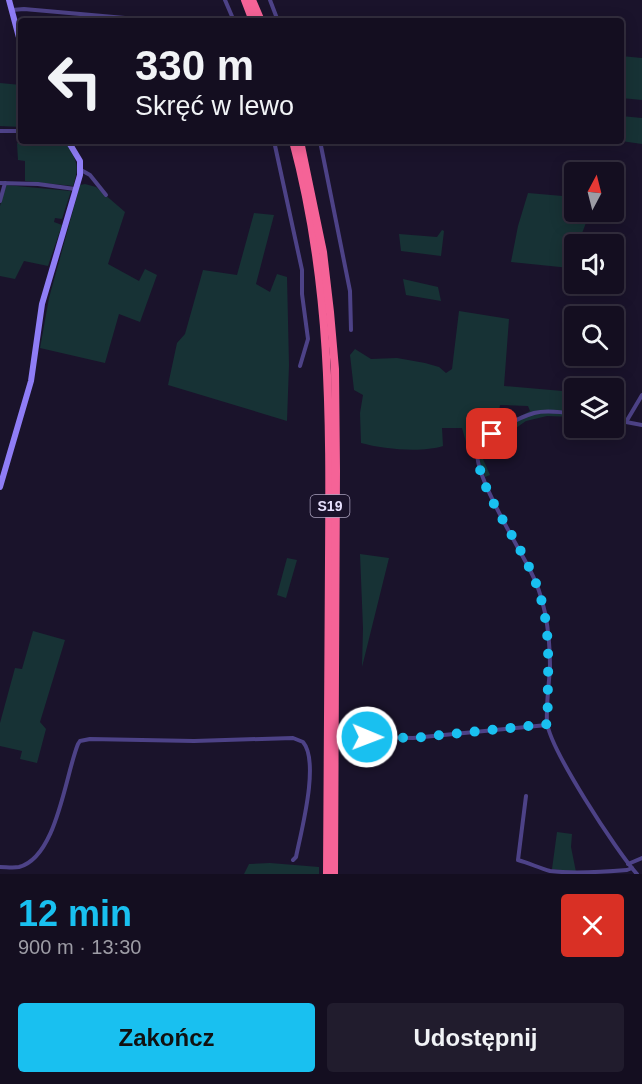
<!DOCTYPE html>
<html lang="pl">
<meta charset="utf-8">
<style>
body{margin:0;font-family:Arial,sans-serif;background:#211c2d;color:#f1f3f6;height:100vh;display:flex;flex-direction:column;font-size:22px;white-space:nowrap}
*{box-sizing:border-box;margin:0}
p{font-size:20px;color:#9d9ca5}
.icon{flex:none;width:33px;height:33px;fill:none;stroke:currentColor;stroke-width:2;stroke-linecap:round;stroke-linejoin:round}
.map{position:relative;height:874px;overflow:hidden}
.details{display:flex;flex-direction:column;background:#140e20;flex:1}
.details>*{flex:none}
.banner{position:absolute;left:18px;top:18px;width:606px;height:126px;border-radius:6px;box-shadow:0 3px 15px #0003,0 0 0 2px #332e3e;background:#140e20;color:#f1f3f6;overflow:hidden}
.needle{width:39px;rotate:7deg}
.tools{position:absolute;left:564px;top:162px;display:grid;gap:12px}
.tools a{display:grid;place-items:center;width:60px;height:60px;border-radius:6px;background:#140e20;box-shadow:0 3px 15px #0003,0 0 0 2px #332e3e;font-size:30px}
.pin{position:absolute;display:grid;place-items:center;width:51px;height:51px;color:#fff;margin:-26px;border-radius:12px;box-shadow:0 3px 9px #0006}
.me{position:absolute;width:66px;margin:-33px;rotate:91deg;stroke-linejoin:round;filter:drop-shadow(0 0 4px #0008)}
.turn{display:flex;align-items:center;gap:21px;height:126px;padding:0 18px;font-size:27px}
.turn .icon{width:78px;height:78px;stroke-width:2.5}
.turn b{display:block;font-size:42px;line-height:51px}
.round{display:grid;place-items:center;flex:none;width:63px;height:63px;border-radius:6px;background:#211c2d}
.head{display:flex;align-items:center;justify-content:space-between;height:102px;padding:0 18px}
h1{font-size:36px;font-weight:800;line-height:45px;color:#19c0f0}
.button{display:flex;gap:12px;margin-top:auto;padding:12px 18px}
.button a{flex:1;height:69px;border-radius:6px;background:#19c0f0;color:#111;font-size:24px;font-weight:800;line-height:69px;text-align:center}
.button a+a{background:#211c2d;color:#f1f3f6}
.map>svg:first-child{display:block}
</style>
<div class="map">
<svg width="642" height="874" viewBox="0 0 642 874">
<rect width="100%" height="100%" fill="#1a132b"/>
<!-- green -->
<g fill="#173235">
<polygon points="621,56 642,58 642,100 621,98"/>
<polygon points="0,83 21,85 21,127 0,126"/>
<polygon points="621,116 642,118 642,144 621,141"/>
<path d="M17 143H66C77 161 80 166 73 186L25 181V161L18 160Z"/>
<polygon points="85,184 96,187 125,212 108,264 139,281 145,269 157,275 140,322 119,314 105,363 40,348 49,298 80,185"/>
<polygon points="6,185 71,191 62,219 55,218 54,222 62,225 48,266 24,261 15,279 0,276 0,206"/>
<polygon points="528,193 574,197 574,212 590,212 578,244 574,244 574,254 570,268 511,262 518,226"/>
<polygon points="254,213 274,215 256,284 270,292 277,274 287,277 289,365 287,421 168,385 177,343 185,334 203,270 237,275"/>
<polygon points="442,230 444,231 441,256 401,251 399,234 437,237"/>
<polygon points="403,279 438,287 441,301 406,295"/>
<path d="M459 311 509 319 504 386 574 392V417L547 416 526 421 484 450 483 459 490 475 485 477 480 462 479 450 496 430 530 411 528 406 500 405 497 421 470 416 471 440 466 442 462 428H442L443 446C421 453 383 449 361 443L360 413 363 395 354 390 350 355 355 349 371 359 397 358 425 363 439 367 446 373 452 369Z"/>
<polygon points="360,554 389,558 362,667 363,628"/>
<polygon points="287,558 297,560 286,598 277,595"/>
<polygon points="33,631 65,640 40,722 46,729 37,763 20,759 22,751 0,746 0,723 15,668 22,669"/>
<polygon points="557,832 572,834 571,847 576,872 552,869"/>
<polygon points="270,863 319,867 319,874 244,874 249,864"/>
</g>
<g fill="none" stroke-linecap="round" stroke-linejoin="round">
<!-- street -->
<g stroke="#4d4287" stroke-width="4">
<polyline points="225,0 234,21"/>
<polyline points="270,0 278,21"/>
<polyline points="12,10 24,9 125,18"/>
<polyline points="0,131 21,131"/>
<polyline points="274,141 302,270 302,294 308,339 300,366"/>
<polyline points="320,141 350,291 351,330"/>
<polyline points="81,170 90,175 106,195"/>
<polyline points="0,183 38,184 75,189"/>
<polyline points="0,201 5,183"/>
<path d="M574 414C562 412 546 410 534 413 520 417 482 436 478 450 471 470 519 548 530 570 545 598 550 635 550 667 549 685 546 704 547 722 549 748 617 852 637 874"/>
<polyline points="614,422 626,422 642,395"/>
<polyline points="626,422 642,425"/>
<polyline points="367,737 413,738 547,725"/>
<path d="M526 796 518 860C529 863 539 868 550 871 574 874 603 872 627 870L632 868"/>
<polyline points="628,864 642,858"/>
<path d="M0 867C6 867 13 868 19 867 57 857 65 776 78 744L80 741 90 739 194 741 293 738 303 742C320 762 301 832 296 857L293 860"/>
</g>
<!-- secondary -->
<g stroke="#8f7df6" stroke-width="6">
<polyline points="9,0 21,45"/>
<polyline points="0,487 31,381 42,304 80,175 80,161 68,141"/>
</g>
<!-- highway -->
<g stroke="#f56397" stroke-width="8">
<polyline points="245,0 253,21"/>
<polyline points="252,0 261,21"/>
<path d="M293 141C331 283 330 415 329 560 328 665 328 769 327 874"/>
<polyline points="300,141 323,252 330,312 335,369 336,471 334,874"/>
</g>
</g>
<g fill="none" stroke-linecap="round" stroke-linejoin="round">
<!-- route -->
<path stroke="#19c0f0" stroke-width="10" stroke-dasharray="0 18" d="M367 737 413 738 548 724C546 672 555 627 533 576 518 539 484 499 478 460 475 448 484 442 492 434"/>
</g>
<g text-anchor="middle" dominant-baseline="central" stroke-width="4.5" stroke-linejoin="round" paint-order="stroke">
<!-- shield labels -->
<rect fill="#1a132b" stroke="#aaa2be" stroke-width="1.5" x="310.5" y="495" width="39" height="22" rx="4.5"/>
<g font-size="14" font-weight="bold" fill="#e7e0fd">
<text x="330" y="506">S19</text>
</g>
</g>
</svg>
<div class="tools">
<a><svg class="needle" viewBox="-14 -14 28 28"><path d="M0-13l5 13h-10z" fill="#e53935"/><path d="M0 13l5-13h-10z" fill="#9d9ca5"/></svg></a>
<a><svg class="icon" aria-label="sound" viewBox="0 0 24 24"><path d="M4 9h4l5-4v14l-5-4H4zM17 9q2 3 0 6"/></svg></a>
<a><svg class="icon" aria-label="search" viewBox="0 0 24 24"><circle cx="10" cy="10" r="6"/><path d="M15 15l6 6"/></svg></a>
<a><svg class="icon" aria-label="layers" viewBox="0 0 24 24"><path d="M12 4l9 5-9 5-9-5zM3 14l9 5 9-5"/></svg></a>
</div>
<div class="pin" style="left:492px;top:434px;background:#d93025"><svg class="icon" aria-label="arrive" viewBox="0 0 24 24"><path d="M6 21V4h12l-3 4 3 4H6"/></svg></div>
<svg class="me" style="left:367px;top:737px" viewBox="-20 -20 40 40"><circle r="17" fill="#19c0f0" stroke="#fff" stroke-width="3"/><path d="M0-11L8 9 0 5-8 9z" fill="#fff"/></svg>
<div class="banner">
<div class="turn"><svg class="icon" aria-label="left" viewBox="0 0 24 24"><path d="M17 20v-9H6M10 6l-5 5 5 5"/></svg><div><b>330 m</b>Skręć w lewo</div></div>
</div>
</div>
<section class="details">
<div class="head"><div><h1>12 min</h1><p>900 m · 13:30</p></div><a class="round" style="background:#d93025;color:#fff"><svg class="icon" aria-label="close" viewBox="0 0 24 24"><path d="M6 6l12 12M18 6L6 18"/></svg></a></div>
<div class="button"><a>Zakończ</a><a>Udostępnij</a></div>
</section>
